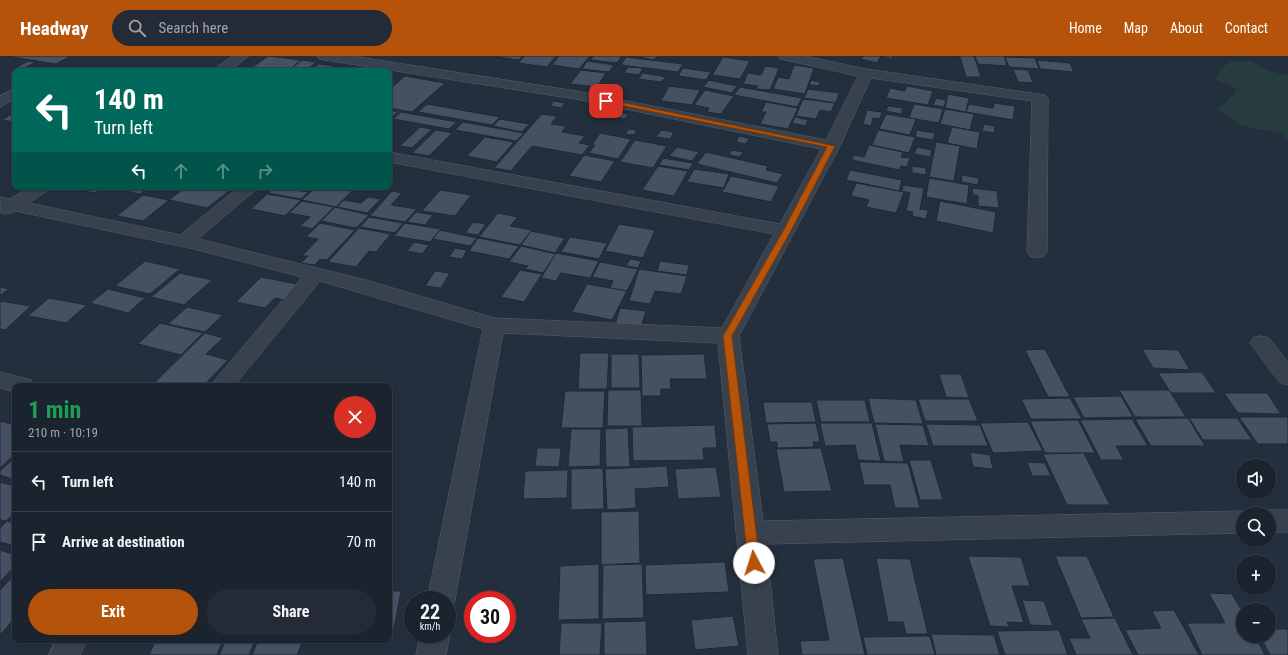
<!DOCTYPE html>
<meta charset="utf-8">
<style>
body{margin:0;font-family:"Roboto Condensed",sans-serif;background:#242b36;color:#f1f3f6;height:100vh;display:flex;flex-direction:column;font-size:15px;white-space:nowrap}
*{box-sizing:border-box;margin:0}
p{font-size:13px;color:#a0a4aa}
.icon{flex:none;width:22px;height:22px;fill:none;stroke:currentColor;stroke-width:2;stroke-linecap:round;stroke-linejoin:round}
.map{position:relative;flex:1;overflow:hidden}
.sheet{position:absolute;left:12px;top:327px;width:380px;height:260px;display:flex;flex-direction:column;background:#1b232e;border-radius:8px;box-shadow:0 1px 3px #0004,0 0 0 1px #39404a}
.sheet>*{flex:none}
.top-card{position:absolute;left:12px;top:12px;width:380px;height:122px;border-radius:8px;box-shadow:0 1px 3px #0004,0 0 0 1px #39404a;background:#00695c;color:#fff;overflow:hidden}
.controls{position:absolute;left:1236px;top:403px;display:grid;gap:8px}
.controls a{display:grid;place-items:center;width:40px;height:40px;border-radius:50%;background:#1b232e;box-shadow:0 1px 3px #0004,0 0 0 1px #39404a;font-size:20px}
.speed{position:absolute;left:404px;top:535px;display:flex;gap:8px;font-size:20px;font-weight:700;text-align:center}
.speed>*{display:grid;place-content:center;width:52px;height:52px;border-radius:50%;background:#1b232e;box-shadow:0 1px 3px #0004,0 0 0 1px #39404a;line-height:1}
.speed small{font-size:10px;font-weight:400}
.speed .limit{border:6px solid #d22;background:#fff;color:#111}
.pin{position:absolute;display:grid;place-items:center;width:34px;height:34px;color:#fff;margin:-17px;border-radius:8px;box-shadow:0 2px 6px #0006}
.me{position:absolute;width:44px;margin:-22px;rotate:355deg;stroke-linejoin:round;filter:drop-shadow(0 0 3px #0008)}
.turn{display:flex;align-items:center;gap:14px;height:84px;padding:0 16px;font-size:18px}
.turn .icon{width:52px;height:52px;stroke-width:2.5}
.turn b{display:block;font-size:28px;line-height:34px}
.lanes{display:flex;align-items:center;height:38px;padding:0 16px;background:#0003;justify-content:center;gap:20px;direction:ltr}
.lanes .off{opacity:.35}
.round{display:grid;place-items:center;flex:none;width:42px;height:42px;border-radius:21px;background:#242b36}
.head{display:flex;align-items:center;justify-content:space-between;height:68px;padding:0 16px}
h1{font-size:24px;font-weight:700;line-height:30px;color:#1e9e55}
.action{display:flex;gap:8px;margin-top:auto;padding:8px 16px}
.action a{flex:1;height:46px;border-radius:24px;background:#b45309;color:#fff;font-size:16px;font-weight:700;line-height:46px;text-align:center}
.action a+a{background:#242b36;color:#f1f3f6}
ul{padding:0;list-style:none}
li{display:flex;align-items:center;gap:12px;height:60px;padding:0 16px;border-top:1px solid #39404a}
li div{flex:1}
li b{display:block;font-size:15px}
li em{font-style:normal}
header{display:flex;align-items:center;gap:24px;box-sizing:border-box;height:56px;padding:0 20px;background:#b45309;color:#fff}
header strong{font-size:19px}
nav{display:flex;gap:22px;margin-inline-start:auto;font-size:14px}
.search{width:280px;height:36px;background:#242b36;display:flex;align-items:center;gap:10px;box-sizing:border-box;padding:0 14px;border-radius:22px;color:#a0a4aa;font-size:15px}
.map>svg:first-child{display:block}
</style>
<header>
<strong>Headway</strong>
<div class="search"><svg class="icon" aria-label="search" viewBox="0 0 24 24"><circle cx="10" cy="10" r="6"/><path d="M15 15l6 6"/></svg>Search here</div>
<nav><a>Home</a><a>Map</a><a>About</a><a>Contact</a></nav>
</header>
<div class="map">
<svg width="1288" height="599" viewBox="0 0 1288 599">
<rect width="100%" height="100%" fill="#242f3e"/>
<!-- green -->
<polygon fill="#263c3f" points="1231,5 1251,5 1264,13 1284,19 1288,18 1288,84 1281,78 1240,69 1216,53 1226,47 1237,34 1216,23 1221,13"/>
<!-- building -->
<g fill="#455162" stroke="#1f2835">
<polygon points="5,0 71,0 56,8"/>
<polygon points="268,0 269,0 301,4 288,15 250,13"/>
<polygon points="491,0 522,0 519,4"/>
<polygon points="525,0 556,0 547,11 518,7"/>
<polygon points="559,0 590,0 579,13 552,9"/>
<polygon points="594,0 622,0 617,7 590,4"/>
<polygon points="641,0 657,0 654,4 640,1"/>
<polygon points="864,0 893,0 892,3 881,0 877,7 861,3"/>
<polygon points="948,0 974,0 981,21 966,21 960,1"/>
<polygon points="975,0 1004,0 1007,10 978,8"/>
<polygon points="626,1 683,8 678,16 621,9"/>
<polygon points="723,1 750,5 740,23 712,19"/>
<polygon points="1005,1 1035,2 1039,13 1009,11"/>
<polygon points="302,4 316,6 306,15 288,15"/>
<polygon points="1037,4 1070,7 1074,16 1040,13"/>
<polygon points="28,5 36,6 22,13 15,12"/>
<polygon points="587,5 614,9 609,16 582,13"/>
<polygon points="319,8 335,10 329,15 308,15"/>
<polygon points="794,9 814,12 805,38 773,33 778,21 789,23"/>
<polygon points="765,10 779,12 770,34 756,33 758,30 743,28 748,17 761,19"/>
<polygon points="628,11 643,12 639,19 624,17"/>
<polygon points="683,12 711,16 706,24 678,20"/>
<polygon points="1013,13 1028,14 1033,27 1018,26"/>
<polygon points="581,14 606,17 597,31 570,28"/>
<polygon points="643,17 666,21 661,26 638,23"/>
<polygon points="405,20 445,27 412,56 389,52 389,34"/>
<polygon points="709,24 737,30 732,37 703,31"/>
<polygon points="811,24 820,26 819,30 809,29"/>
<polygon points="669,30 700,34 692,49 661,45"/>
<polygon points="907,30 933,35 928,49 886,42 890,32 905,35"/>
<polygon points="740,31 802,42 797,51 734,39"/>
<polygon points="808,33 839,37 836,47 804,42"/>
<polygon points="705,34 734,40 721,58 707,56 709,52 694,49"/>
<polygon points="948,38 969,42 966,56 945,52"/>
<polygon points="936,42 946,44 944,51 933,49"/>
<polygon points="803,43 835,47 831,56 820,54 816,63 796,60"/>
<polygon points="554,45 565,47 561,52 550,50"/>
<polygon points="766,46 798,52 788,73 760,68 766,56 761,56"/>
<polygon points="994,47 1015,50 1013,64 966,56 969,48 993,52"/>
<polygon points="427,48 500,61 492,69 418,56"/>
<polygon points="914,48 943,53 939,67 909,62"/>
<polygon points="888,50 903,52 901,58 886,55"/>
<polygon points="945,53 974,58 970,74 940,68"/>
<polygon points="389,54 398,56 389,64"/>
<polygon points="867,54 882,56 880,63 873,62 871,70 863,68"/>
<polygon points="15,56 15,66 2,64"/>
<polygon points="401,56 457,66 449,73 393,63"/>
<polygon points="618,56 628,58 625,63 614,61"/>
<polygon points="542,58 557,60 551,68 566,70 562,76 585,80 579,87 590,89 582,99 532,90 511,115 494,112"/>
<polygon points="886,58 916,63 910,79 879,73"/>
<polygon points="795,61 808,64 805,70 792,67"/>
<polygon points="500,63 529,68 522,76 493,70"/>
<polygon points="463,66 524,77 516,85 455,74"/>
<polygon points="984,68 995,70 994,77 982,75"/>
<polygon points="420,71 432,73 412,92 400,90"/>
<polygon points="952,71 980,76 977,93 947,87"/>
<polygon points="629,73 637,74 634,79 625,78"/>
<polygon points="436,74 452,77 429,100 412,97"/>
<polygon points="661,74 674,76 670,83 656,81"/>
<polygon points="878,74 915,81 909,97 872,89"/>
<polygon points="917,74 935,77 933,84 915,81"/>
<polygon points="600,77 631,83 618,103 589,97 595,89 592,89"/>
<polygon points="739,80 749,82 746,88 736,86"/>
<polygon points="485,81 514,86 497,106 467,100"/>
<polygon points="635,84 667,90 653,112 620,106"/>
<polygon points="936,86 960,90 954,125 929,121"/>
<polygon points="869,89 903,96 901,101 910,102 907,111 901,110 899,114 852,104 854,99 864,101"/>
<polygon points="677,91 699,96 692,105 669,100"/>
<polygon points="917,91 932,94 930,101 914,98"/>
<polygon points="732,94 743,96 740,101 729,99"/>
<polygon points="706,96 768,110 766,114 783,118 777,127 697,108"/>
<polygon points="584,99 615,105 601,126 569,120"/>
<polygon points="663,102 693,107 689,114 659,109"/>
<polygon points="658,110 688,115 674,140 642,134"/>
<polygon points="912,110 926,112 926,119 912,117"/>
<polygon points="694,113 729,118 724,132 687,126"/>
<polygon points="850,114 902,124 899,135 846,124"/>
<polygon points="962,119 979,122 978,129 961,126"/>
<polygon points="731,120 779,130 771,146 722,136"/>
<polygon points="929,122 969,129 967,148 926,141"/>
<polygon points="856,127 904,136 896,157 866,151 869,144 851,140"/>
<polygon points="903,129 924,132 920,153 928,154 926,163 912,160 913,156 906,155 910,137 902,135"/>
<polygon points="74,131 103,131 95,137 71,133"/>
<polygon points="123,131 150,131 140,138 119,134"/>
<polygon points="186,131 216,131 230,134 207,152 169,144"/>
<polygon points="275,131 277,131 308,136 301,143 268,137"/>
<polygon points="316,131 331,134 334,131 356,131 336,151 302,144"/>
<polygon points="972,132 997,135 999,152 978,150 978,140 973,139"/>
<polygon points="440,134 471,139 455,160 422,155"/>
<polygon points="392,135 402,137 391,149 417,153 405,166 370,160"/>
<polygon points="267,138 301,144 285,160 251,153"/>
<polygon points="143,139 169,144 143,165 117,160"/>
<polygon points="368,141 381,143 367,157 337,151 344,144 361,147"/>
<polygon points="302,145 334,151 312,173 300,170 310,161 289,157"/>
<polygon points="940,145 996,156 993,177 936,165"/>
<polygon points="335,151 369,159 356,172 321,165"/>
<polygon points="416,156 433,159 425,169 407,166"/>
<polygon points="498,157 518,161 510,170 532,174 520,189 479,181"/>
<polygon points="369,161 403,167 395,177 360,171"/>
<polygon points="473,166 486,168 478,179 465,177"/>
<polygon points="320,167 355,174 327,204 320,203 315,209 301,207 308,200 302,200 318,183 306,181"/>
<polygon points="405,167 441,173 430,186 394,180"/>
<polygon points="619,168 655,174 643,202 605,195"/>
<polygon points="359,172 391,178 376,196 369,195 356,211 328,206"/>
<polygon points="440,174 477,182 470,190 433,183"/>
<polygon points="531,175 565,182 555,197 521,189"/>
<polygon points="570,181 607,187 599,203 561,196"/>
<polygon points="478,182 519,190 509,203 469,195"/>
<polygon points="414,186 429,189 422,198 407,195"/>
<polygon points="521,190 556,198 543,217 525,213 528,210 509,206"/>
<polygon points="455,192 467,194 462,203 449,201"/>
<polygon points="556,197 599,205 590,222 561,217 556,225 541,222"/>
<polygon points="630,203 641,205 638,212 626,210"/>
<polygon points="145,205 180,213 150,238 115,230"/>
<polygon points="660,205 689,209 687,219 657,215"/>
<polygon points="600,206 638,213 627,235 610,232 613,225 592,221"/>
<polygon points="639,213 687,220 681,238 655,235 650,248 629,245"/>
<polygon points="520,214 542,218 524,246 501,241"/>
<polygon points="435,215 450,217 441,232 425,230"/>
<polygon points="180,217 212,224 184,249 151,241"/>
<polygon points="261,221 302,229 289,245 275,242 265,252 236,246"/>
<polygon points="587,228 627,235 612,264 572,256"/>
<polygon points="0,231 9,233 0,240"/>
<polygon points="108,233 145,242 128,257 90,247"/>
<polygon points="49,242 87,249 66,267 28,260"/>
<polygon points="0,245 31,250 5,274 0,273"/>
<polygon points="187,251 223,259 205,276 168,268"/>
<polygon points="620,252 646,255 641,272 615,269"/>
<polygon points="160,267 203,277 181,299 138,288"/>
<polygon points="205,277 223,282 206,298 228,304 203,330 151,330"/>
<polygon points="1045,293 1070,341 1048,341 1025,294"/>
<polygon points="1142,293 1178,294 1190,314 1153,312"/>
<polygon points="580,297 609,297 607,333 578,333"/>
<polygon points="611,298 639,298 640,332 611,332"/>
<polygon points="704,298 707,323 670,323 671,333 661,333 661,340 642,340 641,299"/>
<polygon points="1202,316 1216,337 1171,337 1158,317"/>
<polygon points="939,318 961,318 969,342 946,341"/>
<polygon points="608,334 641,334 642,370 607,370"/>
<polygon points="1119,334 1169,334 1186,361 1135,361"/>
<polygon points="565,335 605,335 603,372 561,372"/>
<polygon points="1224,337 1267,337 1281,358 1238,357"/>
<polygon points="1121,340 1133,361 1084,362 1073,341"/>
<polygon points="868,342 916,344 923,368 874,367"/>
<polygon points="1070,342 1082,363 1031,363 1021,343"/>
<polygon points="918,343 969,343 978,365 925,365"/>
<polygon points="816,344 865,344 870,366 821,366"/>
<polygon points="763,346 812,346 816,366 766,367"/>
<polygon points="1239,361 1288,361 1288,388 1258,388"/>
<polygon points="1188,362 1205,390 1151,390 1135,363"/>
<polygon points="1189,362 1237,362 1252,384 1203,384"/>
<polygon points="1132,363 1148,390 1116,390 1124,404 1101,404 1080,364"/>
<polygon points="1078,364 1095,397 1045,397 1030,365"/>
<polygon points="0,365 15,369 15,398 0,412"/>
<polygon points="1028,366 1043,395 993,397 980,367"/>
<polygon points="816,367 820,386 813,386 814,391 777,392 777,386 770,386 767,368"/>
<polygon points="820,367 872,367 881,405 858,404 855,389 825,390"/>
<polygon points="875,368 923,369 929,390 900,389 904,406 884,405"/>
<polygon points="926,368 980,369 988,390 933,390"/>
<polygon points="715,369 717,392 703,392 704,404 633,405 632,371"/>
<polygon points="628,372 630,411 606,411 605,373"/>
<polygon points="571,373 601,373 600,410 568,411"/>
<polygon points="537,392 561,392 559,411 535,410"/>
<polygon points="821,392 832,435 784,436 776,393"/>
<polygon points="970,396 990,399 993,413 973,411"/>
<polygon points="1084,397 1110,449 1067,449 1043,398"/>
<polygon points="15,401 15,424 0,419 0,415"/>
<polygon points="909,404 931,404 943,444 920,444"/>
<polygon points="859,406 908,407 920,452 895,452 890,429 864,429"/>
<polygon points="1027,406 1045,407 1051,420 1032,420"/>
<polygon points="667,410 669,431 635,433 636,452 607,454 605,413"/>
<polygon points="716,411 721,441 678,443 675,413"/>
<polygon points="603,412 604,453 571,454 571,413"/>
<polygon points="568,414 567,442 523,443 525,415"/>
<polygon points="0,426 15,430 15,456 6,465 0,464"/>
<polygon points="639,455 640,507 601,509 601,456"/>
<polygon points="7,465 15,467 15,490 0,486 0,472"/>
<polygon points="0,494 15,499 15,510 0,526"/>
<polygon points="968,500 1021,501 1030,530 1012,530 1024,567 1007,566 1009,571 990,570"/>
<polygon points="1055,500 1087,500 1114,561 1081,562"/>
<polygon points="843,502 865,599 802,599 800,585 829,584 813,503"/>
<polygon points="876,502 910,503 928,578 906,578 903,566 888,566"/>
<polygon points="725,506 729,536 646,539 645,509"/>
<polygon points="599,508 599,563 558,564 560,510"/>
<polygon points="642,508 644,562 602,563 603,509"/>
<polygon points="15,518 15,562 0,579 0,534"/>
<polygon points="389,535 401,535 394,573 389,573"/>
<polygon points="1209,537 1232,538 1243,557 1243,580 1255,580 1265,599 1202,599 1187,567 1225,567"/>
<polygon points="1022,544 1044,545 1053,570 1030,569"/>
<polygon points="1243,550 1259,551 1261,554 1245,554"/>
<polygon points="1174,554 1199,599 1138,599 1125,574 1161,572 1152,555"/>
<polygon points="733,560 739,590 695,594 691,564"/>
<polygon points="1115,562 1133,599 1076,599 1069,582 1090,582 1081,563"/>
<polygon points="646,565 647,599 604,599 604,566"/>
<polygon points="561,567 602,567 600,599 559,599"/>
<polygon points="1269,567 1272,573 1288,573 1288,599 1270,599 1260,580 1269,580"/>
<polygon points="1059,574 1068,599 1005,599 997,575"/>
<polygon points="931,578 994,579 1000,599 936,599"/>
<polygon points="930,580 935,599 867,599 863,581"/>
<polygon points="156,584 223,584 217,599 149,599"/>
<polygon points="226,584 255,584 249,599 219,599"/>
<polygon points="258,584 303,584 297,599 252,599"/>
</g>
<g fill="none" stroke-linecap="round" stroke-linejoin="round">
<defs>
<g id="minor">
<polygon points="233,0 249,0 229,15 212,15"/>
<polygon points="318,0 352,0 576,35 826,84 858,20 785,4 780,3 778,0 805,0 866,13 1045,39 1048,42 1047,196 1044,200 1037,202 1030,200 1027,196 1032,45 871,22 840,90 739,280 763,465 1243,455 1252,458 1243,458 1243,477 766,488 778,599 748,599 718,287 503,277 455,544 451,553 447,555 447,544 427,544 483,273 320,225 234,330 210,330 302,221 194,193 16,155 7,158 1,157 0,141 10,143 29,131 50,131 47,135 29,147 180,179 239,131 259,131 198,183 366,224 494,262 722,272 774,178 389,106 389,96 780,168 821,93 576,43 325,4 320,3"/>
<polygon points="15,33 15,43 0,51 0,40"/>
<polygon points="1261,280 1269,282 1288,306 1288,329 1280,327 1250,287 1253,282"/>
<polygon points="0,316 31,324 34,330 15,330 15,336 0,332"/>
<polygon points="1269,454 1288,454 1288,476 1269,476 1269,458 1259,458"/>
<polygon points="447,572 450,578 446,599 416,599 420,578 447,578"/>
<polygon points="56,584 87,584 80,599 49,599"/>
</g>
</defs>
<!-- minor casing -->
<use href="#minor" stroke="#565f6c" stroke-width="1"/>
<!-- minor -->
<use href="#minor" fill="#38414e" fill-rule="evenodd"/>
</g>
<!-- route -->
<polygon fill="#b45309" stroke="#753606" points="606,43 835,90 791,175 732,280 760,507 758,511 754,512 750,511 748,507 723,280 783,175 827,91 604,46 603,45"/>
</svg>
<div class="controls">
<a><svg class="icon" aria-label="sound" viewBox="0 0 24 24"><path d="M4 9h4l5-4v14l-5-4H4zM17 9q2 3 0 6"/></svg></a>
<a><svg class="icon" aria-label="search" viewBox="0 0 24 24"><circle cx="10" cy="10" r="6"/><path d="M15 15l6 6"/></svg></a>
<a>+</a>
<a>−</a>
</div>
<div class="speed"><div>22<small>km/h</small></div><div class="limit">30</div></div>
<div class="pin" style="left:606px;top:45px;background:#d93025"><svg class="icon" aria-label="arrive" viewBox="0 0 24 24"><path d="M6 21V4h12l-3 4 3 4H6"/></svg></div>
<svg class="me" style="left:754px;top:507px" viewBox="-20 -20 40 40"><circle r="19" fill="#fff"/><path d="M0-13L10 11 0 6-10 11z" fill="#b45309"/></svg>
<div class="top-card">
<div class="turn"><svg class="icon" aria-label="left" viewBox="0 0 24 24"><path d="M17 20v-9H6M10 6l-5 5 5 5"/></svg><div><b>140 m</b>Turn left</div></div>
<div class="lanes"><svg class="icon" aria-label="left" viewBox="0 0 24 24"><path d="M17 20v-9H6M10 6l-5 5 5 5"/></svg><svg class="icon off" aria-label="ahead" viewBox="0 0 24 24"><path d="M12 20V5M6 11l6-6 6 6"/></svg><svg class="icon off" aria-label="ahead" viewBox="0 0 24 24"><path d="M12 20V5M6 11l6-6 6 6"/></svg><svg class="icon off" aria-label="right" viewBox="0 0 24 24"><path d="M7 20v-9h11M14 6l5 5-5 5"/></svg></div>
</div>
<section class="sheet">
<div class="head"><div><h1>1 min</h1><p>210 m · 10:19</p></div><a class="round" style="background:#d93025;color:#fff"><svg class="icon" aria-label="close" viewBox="0 0 24 24"><path d="M6 6l12 12M18 6L6 18"/></svg></a></div>
<ul>
<li><svg class="icon" aria-label="left" viewBox="0 0 24 24"><path d="M17 20v-9H6M10 6l-5 5 5 5"/></svg><div><b>Turn left</b></div><em>140 m</em></li>
<li><svg class="icon" aria-label="arrive" viewBox="0 0 24 24"><path d="M6 21V4h12l-3 4 3 4H6"/></svg><div><b>Arrive at destination</b></div><em>70 m</em></li>
</ul>
<div class="action"><a>Exit</a><a>Share</a></div>
</section>
</div>
